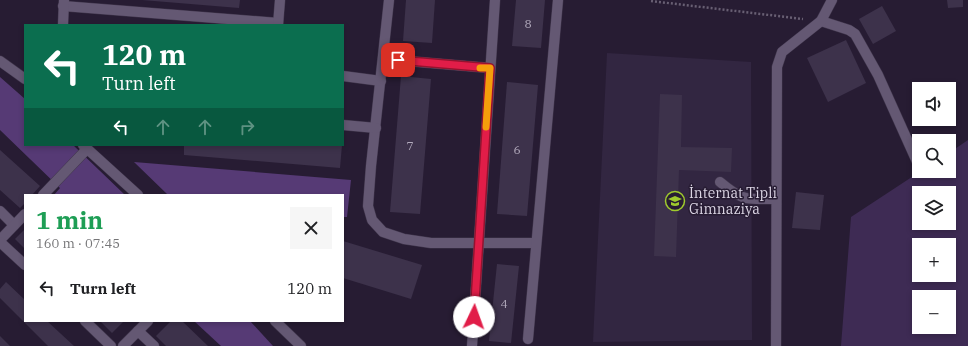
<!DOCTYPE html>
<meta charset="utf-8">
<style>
body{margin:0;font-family:"IBM Plex Serif",serif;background:#f6f6f6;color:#202124;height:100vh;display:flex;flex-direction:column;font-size:15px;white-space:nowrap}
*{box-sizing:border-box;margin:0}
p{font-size:13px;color:#757577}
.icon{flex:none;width:22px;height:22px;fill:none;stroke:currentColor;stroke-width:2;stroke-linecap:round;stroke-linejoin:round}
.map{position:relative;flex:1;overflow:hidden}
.panel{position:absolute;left:24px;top:194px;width:320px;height:128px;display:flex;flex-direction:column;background:#fff;border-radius:0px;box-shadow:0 2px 6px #0003}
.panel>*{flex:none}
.top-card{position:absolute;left:24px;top:24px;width:320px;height:122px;border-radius:0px;box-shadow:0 2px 6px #0003;background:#0b6e4f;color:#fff;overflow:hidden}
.buttons{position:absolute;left:912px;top:82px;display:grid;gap:8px}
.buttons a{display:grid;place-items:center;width:44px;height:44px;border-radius:0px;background:#fff;box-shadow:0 2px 6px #0003;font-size:20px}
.pin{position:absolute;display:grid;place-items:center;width:34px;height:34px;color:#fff;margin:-17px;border-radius:8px;box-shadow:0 2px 6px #0006}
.me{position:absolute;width:44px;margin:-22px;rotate:3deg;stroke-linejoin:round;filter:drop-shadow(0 0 3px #0008)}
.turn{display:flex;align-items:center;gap:14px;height:84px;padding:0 12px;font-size:18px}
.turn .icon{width:52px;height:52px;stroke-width:2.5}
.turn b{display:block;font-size:28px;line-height:34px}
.lanes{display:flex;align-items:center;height:38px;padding:0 12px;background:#0003;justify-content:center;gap:20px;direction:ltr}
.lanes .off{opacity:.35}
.round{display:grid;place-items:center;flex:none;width:42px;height:42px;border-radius:0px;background:#f6f6f6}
.headline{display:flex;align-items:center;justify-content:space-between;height:68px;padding:0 12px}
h1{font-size:24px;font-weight:700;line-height:30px;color:#1e9e55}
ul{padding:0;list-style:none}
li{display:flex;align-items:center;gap:12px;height:52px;padding:0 12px}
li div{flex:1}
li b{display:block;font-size:15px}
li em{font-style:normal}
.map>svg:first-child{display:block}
</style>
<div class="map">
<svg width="968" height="346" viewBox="0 0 968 346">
<rect width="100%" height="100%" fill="#271c33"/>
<!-- built -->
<polygon fill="#322641" points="607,53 751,62 752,340 593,342"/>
<!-- green -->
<path fill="#3e2b54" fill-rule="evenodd" d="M968 140V346H841L851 217 921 171H949V153ZM919 193H949V223H919ZM919 245H949V275H919ZM919 297H949V327H919Z"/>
<!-- forest -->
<g fill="#563a75">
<polygon points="0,77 25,99 25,145 73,145 125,195 54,195 60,188 0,130"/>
<polygon points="134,162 351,180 347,217 343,217 343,195 168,195"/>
<polygon points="194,321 250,321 273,346 221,346"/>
</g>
<!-- building -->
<g fill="#3d324b">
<polygon points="142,0 240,0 239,8"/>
<polygon points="406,0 435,0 432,43 403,41"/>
<polygon points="516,0 545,0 541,48 512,46"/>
<polygon points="947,0 963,0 963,7 948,8"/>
<polygon points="882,6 896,31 873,44 859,19"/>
<polygon points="846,40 866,83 828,102 807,58"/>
<polygon points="401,76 431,79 420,214 390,212"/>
<polygon points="507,82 538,85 527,216 497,214"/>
<polygon points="660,94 682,95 681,147 732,148 731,172 679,170 676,257 654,256"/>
<polygon points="184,145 342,145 340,168 184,155"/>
<polygon points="0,150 40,186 32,195 25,195 25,203 20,208 0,190"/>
<polygon points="796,192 824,195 820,230 792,228"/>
<polygon points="25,229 25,249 15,239"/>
<polygon points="343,241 422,265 411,299 343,278"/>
<polygon points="497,264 519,266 511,343 489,341"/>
<polygon points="6,282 25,300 25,321 47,321 74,346 48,346 0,298 0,289"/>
<polygon points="100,321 124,321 112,333"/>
<polygon points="171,321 182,321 208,346 166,346 156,336"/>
<polygon points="0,336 10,346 0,346"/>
</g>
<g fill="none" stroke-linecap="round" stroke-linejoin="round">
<defs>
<g id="minor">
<polyline points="389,0 371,166 368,206 372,220 383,232 404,239 431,243 536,243"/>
<polyline points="63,6 278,23"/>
<polyline points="821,21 849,30 855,34 878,75 918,164"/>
<polyline points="63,25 64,0"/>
<polyline points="278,25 280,0"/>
<polyline points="383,59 490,68"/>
<polyline points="0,61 25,79"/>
<polyline points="343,76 381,81"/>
<polyline points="343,125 376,128"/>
<polyline points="83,145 138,195"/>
<path d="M720 182C744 202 747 199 776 199"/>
<polyline points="43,195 87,149"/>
<polyline points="0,211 14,225"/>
<polyline points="0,240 25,214"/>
<polyline points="0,242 25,265"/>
<polyline points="85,321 111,346"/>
<polyline points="275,321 301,346"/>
<polyline points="138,331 154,346"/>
<polyline points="528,339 558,0"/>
<polyline points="123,346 148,321"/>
<polyline points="472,346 495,0"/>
<polyline points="776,346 777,67 782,52 821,21 832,0"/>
</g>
</defs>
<!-- minor casing -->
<use href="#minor" stroke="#40364c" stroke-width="11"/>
<!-- path -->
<polyline stroke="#685f73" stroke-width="2.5" stroke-dasharray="2 2" stroke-linecap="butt" points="651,1 803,19"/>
<!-- minor -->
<use href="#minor" stroke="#645873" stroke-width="10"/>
</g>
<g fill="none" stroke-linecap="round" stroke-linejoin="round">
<defs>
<polyline id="route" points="398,60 490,68 474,317"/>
</defs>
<!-- route casing -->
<use href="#route" stroke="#92132f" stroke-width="10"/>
<!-- route -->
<use href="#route" stroke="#e11d48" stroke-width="7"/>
<!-- slow -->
<polyline stroke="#f59e0b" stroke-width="7" points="480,68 490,68 486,127"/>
</g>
<!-- icons -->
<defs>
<symbol id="school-ring" viewBox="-11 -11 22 22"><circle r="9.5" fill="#271c33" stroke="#9fca2d" stroke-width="1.5"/><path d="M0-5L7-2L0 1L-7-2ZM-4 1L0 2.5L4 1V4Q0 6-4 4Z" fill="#9fca2d"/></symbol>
</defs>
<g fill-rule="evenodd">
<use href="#school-ring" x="664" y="190" width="22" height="22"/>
</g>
<g text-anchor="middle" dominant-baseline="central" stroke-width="3" stroke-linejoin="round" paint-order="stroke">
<!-- number labels -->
<g font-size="12" fill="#b4acbe">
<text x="528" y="23">8</text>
<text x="410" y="145">7</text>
<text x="517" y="149">6</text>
<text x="504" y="303">4</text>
</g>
<!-- poi labels -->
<g font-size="14" fill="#dbd5e4" stroke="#271c33" text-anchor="start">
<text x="689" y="193">İnternat Tipli<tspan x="689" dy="16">Gimnaziya</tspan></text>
</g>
</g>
</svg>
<div class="buttons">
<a><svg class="icon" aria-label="sound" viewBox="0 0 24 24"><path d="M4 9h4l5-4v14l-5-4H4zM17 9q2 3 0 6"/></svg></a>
<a><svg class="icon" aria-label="search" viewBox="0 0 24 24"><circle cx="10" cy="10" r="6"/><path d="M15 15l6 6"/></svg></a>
<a><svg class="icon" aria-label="layers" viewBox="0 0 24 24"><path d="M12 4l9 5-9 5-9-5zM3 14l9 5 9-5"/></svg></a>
<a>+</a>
<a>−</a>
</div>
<div class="pin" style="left:398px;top:60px;background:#d93025"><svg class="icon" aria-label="arrive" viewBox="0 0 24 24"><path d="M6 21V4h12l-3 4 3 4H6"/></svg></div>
<svg class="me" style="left:474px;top:317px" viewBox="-20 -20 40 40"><circle r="19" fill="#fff"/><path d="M0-13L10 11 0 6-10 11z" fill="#e11d48"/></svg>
<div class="top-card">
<div class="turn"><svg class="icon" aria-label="left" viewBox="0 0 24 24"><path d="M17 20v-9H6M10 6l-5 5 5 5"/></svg><div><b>120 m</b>Turn left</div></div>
<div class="lanes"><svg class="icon" aria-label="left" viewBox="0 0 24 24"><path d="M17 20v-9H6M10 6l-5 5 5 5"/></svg><svg class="icon off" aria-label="ahead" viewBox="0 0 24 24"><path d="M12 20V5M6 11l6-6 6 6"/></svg><svg class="icon off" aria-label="ahead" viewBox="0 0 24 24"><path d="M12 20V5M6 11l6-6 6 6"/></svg><svg class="icon off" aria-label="right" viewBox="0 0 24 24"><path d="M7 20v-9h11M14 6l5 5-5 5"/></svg></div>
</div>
<section class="panel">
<div class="headline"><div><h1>1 min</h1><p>160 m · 07:45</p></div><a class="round"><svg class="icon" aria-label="close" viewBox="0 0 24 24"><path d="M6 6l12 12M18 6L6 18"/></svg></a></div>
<ul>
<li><svg class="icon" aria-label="left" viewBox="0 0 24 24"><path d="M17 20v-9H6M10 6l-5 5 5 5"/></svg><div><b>Turn left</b></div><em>120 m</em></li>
</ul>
</section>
</div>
